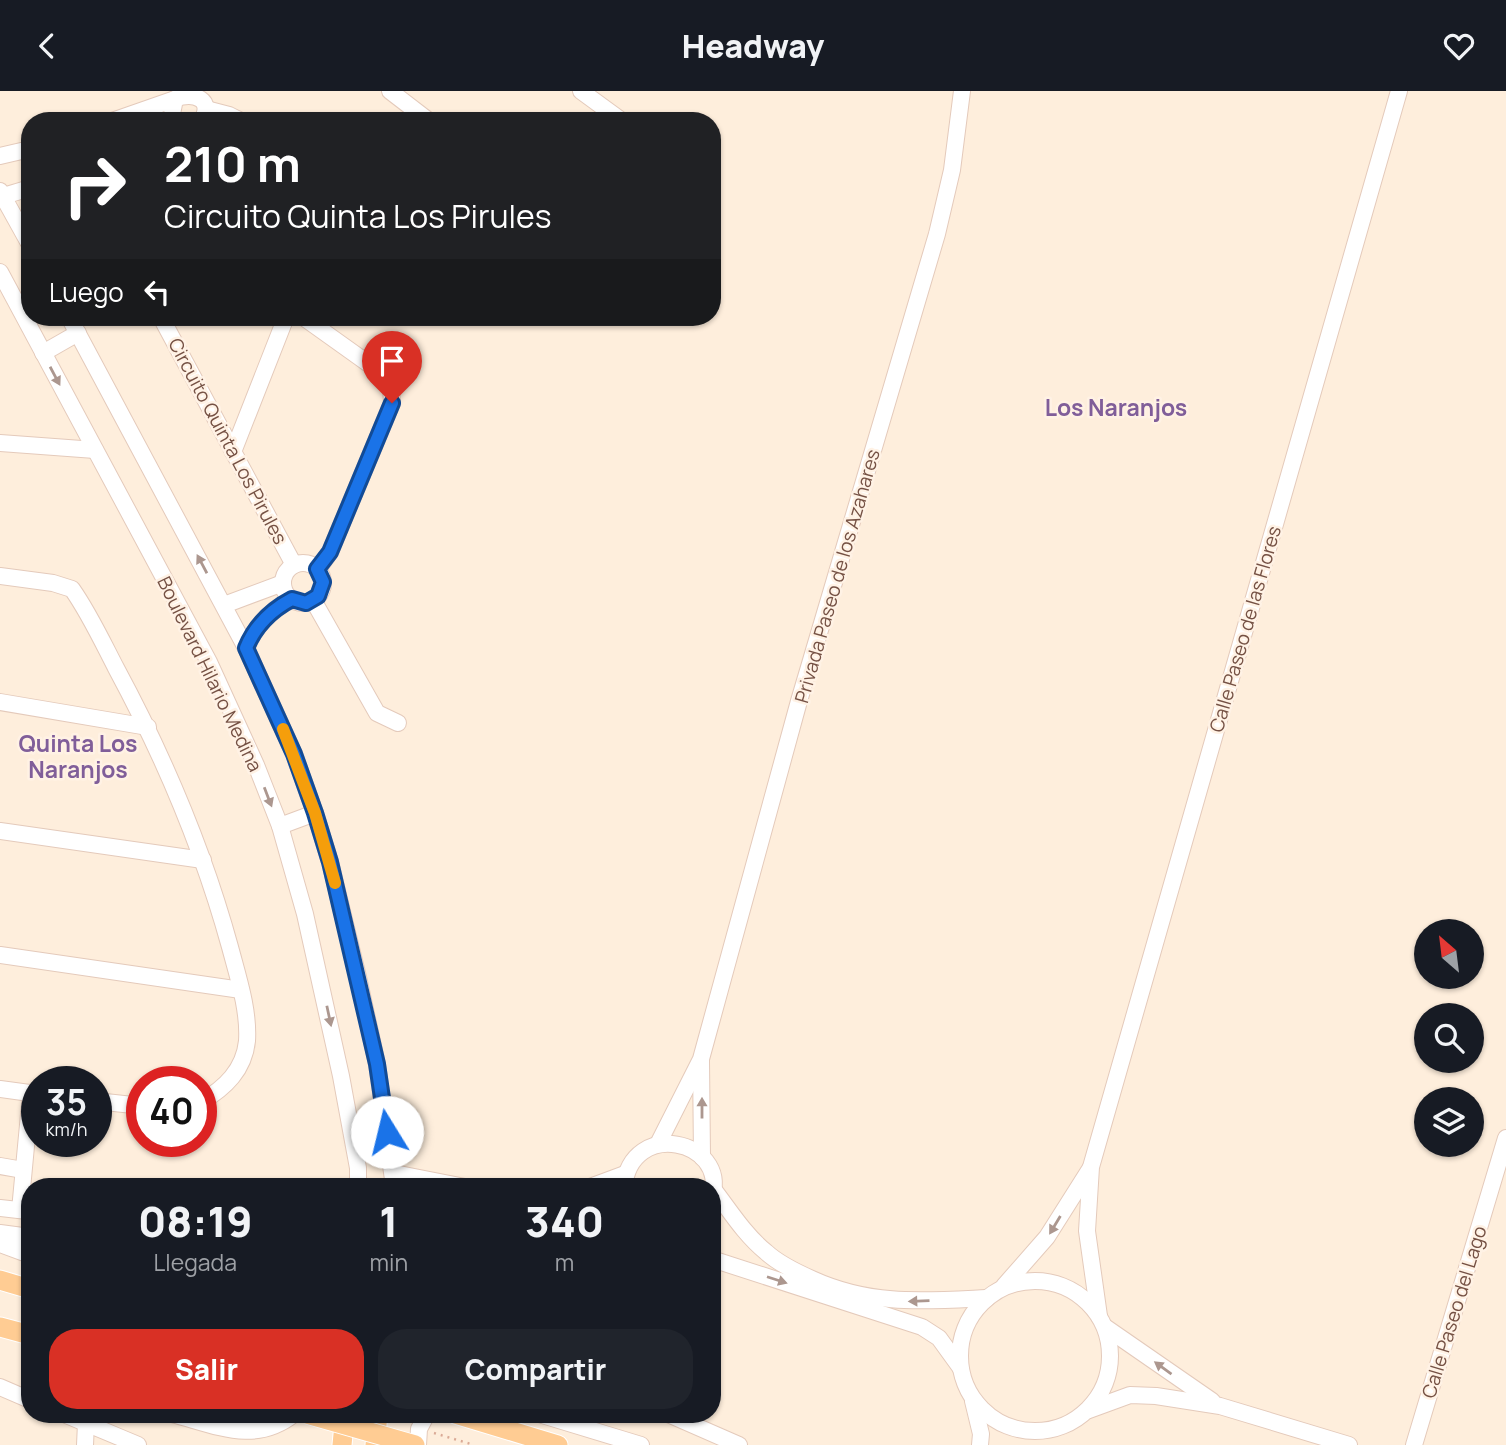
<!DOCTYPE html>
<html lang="es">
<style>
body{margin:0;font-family:Manrope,sans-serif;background:#20242c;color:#f1f3f6;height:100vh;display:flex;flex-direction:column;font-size:26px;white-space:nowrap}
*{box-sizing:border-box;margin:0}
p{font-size:23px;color:#9ea1a6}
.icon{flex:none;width:38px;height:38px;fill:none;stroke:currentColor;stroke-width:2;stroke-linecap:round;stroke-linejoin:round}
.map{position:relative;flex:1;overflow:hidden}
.drawer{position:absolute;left:21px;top:1087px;width:700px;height:245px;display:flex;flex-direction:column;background:#171b24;border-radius:28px;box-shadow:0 2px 5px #0004}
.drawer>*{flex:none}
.guide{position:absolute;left:21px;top:21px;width:700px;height:214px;border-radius:28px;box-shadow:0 2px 5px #0004;background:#202124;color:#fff;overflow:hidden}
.needle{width:46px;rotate:332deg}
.controls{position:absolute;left:1414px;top:828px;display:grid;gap:14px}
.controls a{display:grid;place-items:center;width:70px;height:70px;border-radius:50%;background:#171b24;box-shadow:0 2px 5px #0004;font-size:35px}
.speed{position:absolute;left:21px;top:975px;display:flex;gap:14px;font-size:35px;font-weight:700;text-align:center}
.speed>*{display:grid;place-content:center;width:91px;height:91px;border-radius:50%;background:#171b24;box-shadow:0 2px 5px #0004;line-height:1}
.speed small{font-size:18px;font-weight:400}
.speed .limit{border:10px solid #d22;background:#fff;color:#111}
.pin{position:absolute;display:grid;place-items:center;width:60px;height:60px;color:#fff;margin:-72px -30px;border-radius:50% 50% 50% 0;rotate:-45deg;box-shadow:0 0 7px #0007}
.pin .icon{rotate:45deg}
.me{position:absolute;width:77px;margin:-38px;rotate:351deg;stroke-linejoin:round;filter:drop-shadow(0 0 5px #0008)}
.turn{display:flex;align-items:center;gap:24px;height:147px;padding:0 28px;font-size:32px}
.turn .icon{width:91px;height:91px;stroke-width:2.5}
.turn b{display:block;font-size:49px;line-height:60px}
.then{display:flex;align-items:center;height:66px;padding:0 28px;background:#0003;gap:14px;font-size:26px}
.eta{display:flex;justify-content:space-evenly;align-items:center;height:119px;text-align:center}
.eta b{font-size:42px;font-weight:800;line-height:49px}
.button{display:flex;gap:14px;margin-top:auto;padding:14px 28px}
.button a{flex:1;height:80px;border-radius:28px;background:#d93025;color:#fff;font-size:28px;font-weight:800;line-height:80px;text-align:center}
.button a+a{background:#20242c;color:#f1f3f6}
header{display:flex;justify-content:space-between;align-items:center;height:91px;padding:0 28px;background:#171b24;font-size:32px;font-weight:800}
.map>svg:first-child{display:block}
</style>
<header><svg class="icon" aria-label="back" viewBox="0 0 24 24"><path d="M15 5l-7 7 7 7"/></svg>Headway<svg class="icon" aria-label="heart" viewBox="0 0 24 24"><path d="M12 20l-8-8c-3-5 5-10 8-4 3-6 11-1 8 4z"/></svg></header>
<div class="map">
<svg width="1506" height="1354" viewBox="0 0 1506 1354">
<rect width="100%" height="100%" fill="#feeedc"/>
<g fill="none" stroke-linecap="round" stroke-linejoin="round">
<defs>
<g id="minor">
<polyline points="390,0 429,30"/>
<polyline points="581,0 622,30"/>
<polyline points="206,18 229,24 241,30"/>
<polyline points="112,30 175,8"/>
<path d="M175 30 172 23 175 8C194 0 215 9 201 30"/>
<polyline points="0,65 30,58"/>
<polyline points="0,100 30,154"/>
<polyline points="0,106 30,97"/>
<polyline points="0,181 209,571 256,674 280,735 305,823 341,985 358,1077 358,1096"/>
<polyline points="69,226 246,557 294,663 315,722 330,771 358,886 377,973 394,1096"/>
<polyline points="163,226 163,230 294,474"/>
<polyline points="303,226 380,281 391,296 392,312 330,461 318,478"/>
<polyline points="43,262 78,242"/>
<polyline points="0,352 95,359"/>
<polyline points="233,361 286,226"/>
<circle cx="303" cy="492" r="20"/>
<path d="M0 485 53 492 72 498C89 522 102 550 116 577 164 666 203 758 230 856 238 886 249 919 247 950 244 979 225 997 201 1011"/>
<polyline points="313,509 377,622 398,632"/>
<polyline points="224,514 283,492"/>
<path d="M246 557C255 535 271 519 292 508"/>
<polyline points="0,611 148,636"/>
<polyline points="280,735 315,722"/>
<polyline points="0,740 203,769"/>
<polyline points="0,864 241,899"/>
<polyline points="701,970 702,1066"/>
<polyline points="0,998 37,1003"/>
<polyline points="96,1010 142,1015"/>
<polyline points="658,1053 701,968 799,610 937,143 952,79 962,0"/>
<polyline points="0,1075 23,1079"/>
<polyline points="394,1082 465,1096"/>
<polyline points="590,1096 625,1083"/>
<path d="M624 1096C631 1027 728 1049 712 1105"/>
<path d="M714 1099C730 1120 745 1144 766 1161 779 1173 796 1181 812 1188 871 1215 924 1210 987 1207"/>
<polyline points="0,1117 27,1120"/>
<polyline points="20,1119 31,1002"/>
<polyline points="0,1142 30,1146"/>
<polyline points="0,1153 30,1164"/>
<polyline points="712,1168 922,1236 939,1247 960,1276"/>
<circle cx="1035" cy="1265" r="75"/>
<polyline points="1004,1195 1047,1146 1090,1078"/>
<polyline points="1099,1225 1087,1140 1091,1076 1399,0"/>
<polyline points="1105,1236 1212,1310"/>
<polyline points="0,1296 30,1309"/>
<polyline points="973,1310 981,1343 980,1354"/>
<polyline points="1089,1319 1130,1304 1156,1305 1220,1315 1349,1354"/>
<polyline points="64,1323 138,1354"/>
<path d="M172 1323C218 1335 255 1354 294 1323"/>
<polyline points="539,1323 641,1354"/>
<polyline points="668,1323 739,1354"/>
<polyline points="85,1354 86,1332"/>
<polyline points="418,1354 419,1338 427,1323"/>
<polyline points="1414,1354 1506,1047"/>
</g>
<g id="major">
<polyline points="0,1189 30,1198"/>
<polyline points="0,1236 30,1244"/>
<polyline points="455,1323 558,1354"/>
<polyline points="342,1354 345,1323"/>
<polyline points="375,1354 378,1323"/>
</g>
</defs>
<!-- minor casing -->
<use href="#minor" stroke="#e4cabb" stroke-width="18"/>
<!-- major casing -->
<use href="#major" stroke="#fff" stroke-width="21"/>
<!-- path -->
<polyline stroke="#daaa96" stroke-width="2.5" stroke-dasharray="2 5" stroke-linecap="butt" points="434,1342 474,1354"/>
<!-- minor -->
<use href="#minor" stroke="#fff" stroke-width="16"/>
<!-- major -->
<use href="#major" stroke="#ffcc93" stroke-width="19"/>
<defs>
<polyline id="major-bridge" points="307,1323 415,1354"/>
</defs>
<!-- major-bridge casing -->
<use href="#major-bridge" stroke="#fff" stroke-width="21" stroke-linecap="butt"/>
<!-- major-bridge -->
<use href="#major-bridge" stroke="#ffcc93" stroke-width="19"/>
</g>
<!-- one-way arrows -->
<defs><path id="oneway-solid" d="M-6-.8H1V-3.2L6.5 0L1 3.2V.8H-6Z" transform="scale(1.75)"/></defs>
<g fill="#ac978f">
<use href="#oneway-solid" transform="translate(55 285) rotate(62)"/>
<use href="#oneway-solid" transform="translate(202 473) rotate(-118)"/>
<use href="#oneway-solid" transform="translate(268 706) rotate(69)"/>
<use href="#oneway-solid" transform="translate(329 925) rotate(78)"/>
<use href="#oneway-solid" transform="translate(702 1017) rotate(-90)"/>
<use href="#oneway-solid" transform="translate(1055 1134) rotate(121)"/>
<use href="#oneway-solid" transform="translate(777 1189) rotate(18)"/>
<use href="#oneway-solid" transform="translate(919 1210) rotate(178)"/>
<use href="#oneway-solid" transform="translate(1163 1277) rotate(-144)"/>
</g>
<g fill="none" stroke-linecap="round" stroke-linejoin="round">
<defs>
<path id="route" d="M387 1041 377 973 330 771 315 722 294 663 246 557C255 535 271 519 292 508L306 512 318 505 323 491 317 478 330 461 392 312"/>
</defs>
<!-- route casing -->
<use href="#route" stroke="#114b97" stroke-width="18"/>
<!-- route -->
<use href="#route" stroke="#1a73e8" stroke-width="12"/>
<!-- slow -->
<polyline stroke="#f59e0b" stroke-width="12" points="283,638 315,722 335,792"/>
</g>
<g text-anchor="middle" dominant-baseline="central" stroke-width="5" stroke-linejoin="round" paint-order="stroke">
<!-- street labels -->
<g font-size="19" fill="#755144" stroke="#fff2e5">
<text transform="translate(228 350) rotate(62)">Circuito Quinta Los Pirules</text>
<text transform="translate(837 485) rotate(-74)">Privada Paseo de los Azahares</text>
<text transform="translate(1245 538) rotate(-74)">Calle Paseo de las Flores</text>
<text transform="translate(210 583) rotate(64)">Boulevard Hilario Medina</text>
<text transform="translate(1454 1221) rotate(-73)">Calle Paseo del Lago</text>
</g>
<!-- quarter labels -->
<g font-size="23" font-weight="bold" fill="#805e99" stroke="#fff2e5">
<text x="1116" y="316">Los Naranjos</text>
<text x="78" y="652">Quinta Los<tspan x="78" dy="26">Naranjos</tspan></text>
</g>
</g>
</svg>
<div class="controls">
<a><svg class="needle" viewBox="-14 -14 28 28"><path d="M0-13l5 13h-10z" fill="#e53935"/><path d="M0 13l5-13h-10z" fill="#9ea1a6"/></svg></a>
<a><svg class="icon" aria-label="search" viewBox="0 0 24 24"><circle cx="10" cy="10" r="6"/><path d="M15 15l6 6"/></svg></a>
<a><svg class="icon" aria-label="layers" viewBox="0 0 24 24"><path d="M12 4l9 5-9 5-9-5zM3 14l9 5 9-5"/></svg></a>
</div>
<div class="speed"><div>35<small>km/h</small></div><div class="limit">40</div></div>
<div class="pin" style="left:392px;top:312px;background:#d93025"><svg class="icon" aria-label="arrive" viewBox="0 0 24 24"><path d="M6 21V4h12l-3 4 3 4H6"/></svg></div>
<svg class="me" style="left:387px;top:1041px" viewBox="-20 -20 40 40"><circle r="19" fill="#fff"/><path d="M0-13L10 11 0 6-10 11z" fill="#1a73e8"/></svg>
<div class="guide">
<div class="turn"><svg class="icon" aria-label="right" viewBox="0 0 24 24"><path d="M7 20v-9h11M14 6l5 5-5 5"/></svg><div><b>210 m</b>Circuito Quinta Los Pirules</div></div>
<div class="then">Luego<svg class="icon" aria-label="left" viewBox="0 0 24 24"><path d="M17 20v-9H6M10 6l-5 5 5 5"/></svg></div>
</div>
<section class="drawer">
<div class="eta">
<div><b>08:19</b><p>Llegada</p></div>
<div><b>1</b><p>min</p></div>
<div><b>340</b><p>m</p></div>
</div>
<div class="button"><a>Salir</a><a>Compartir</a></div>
</section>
</div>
